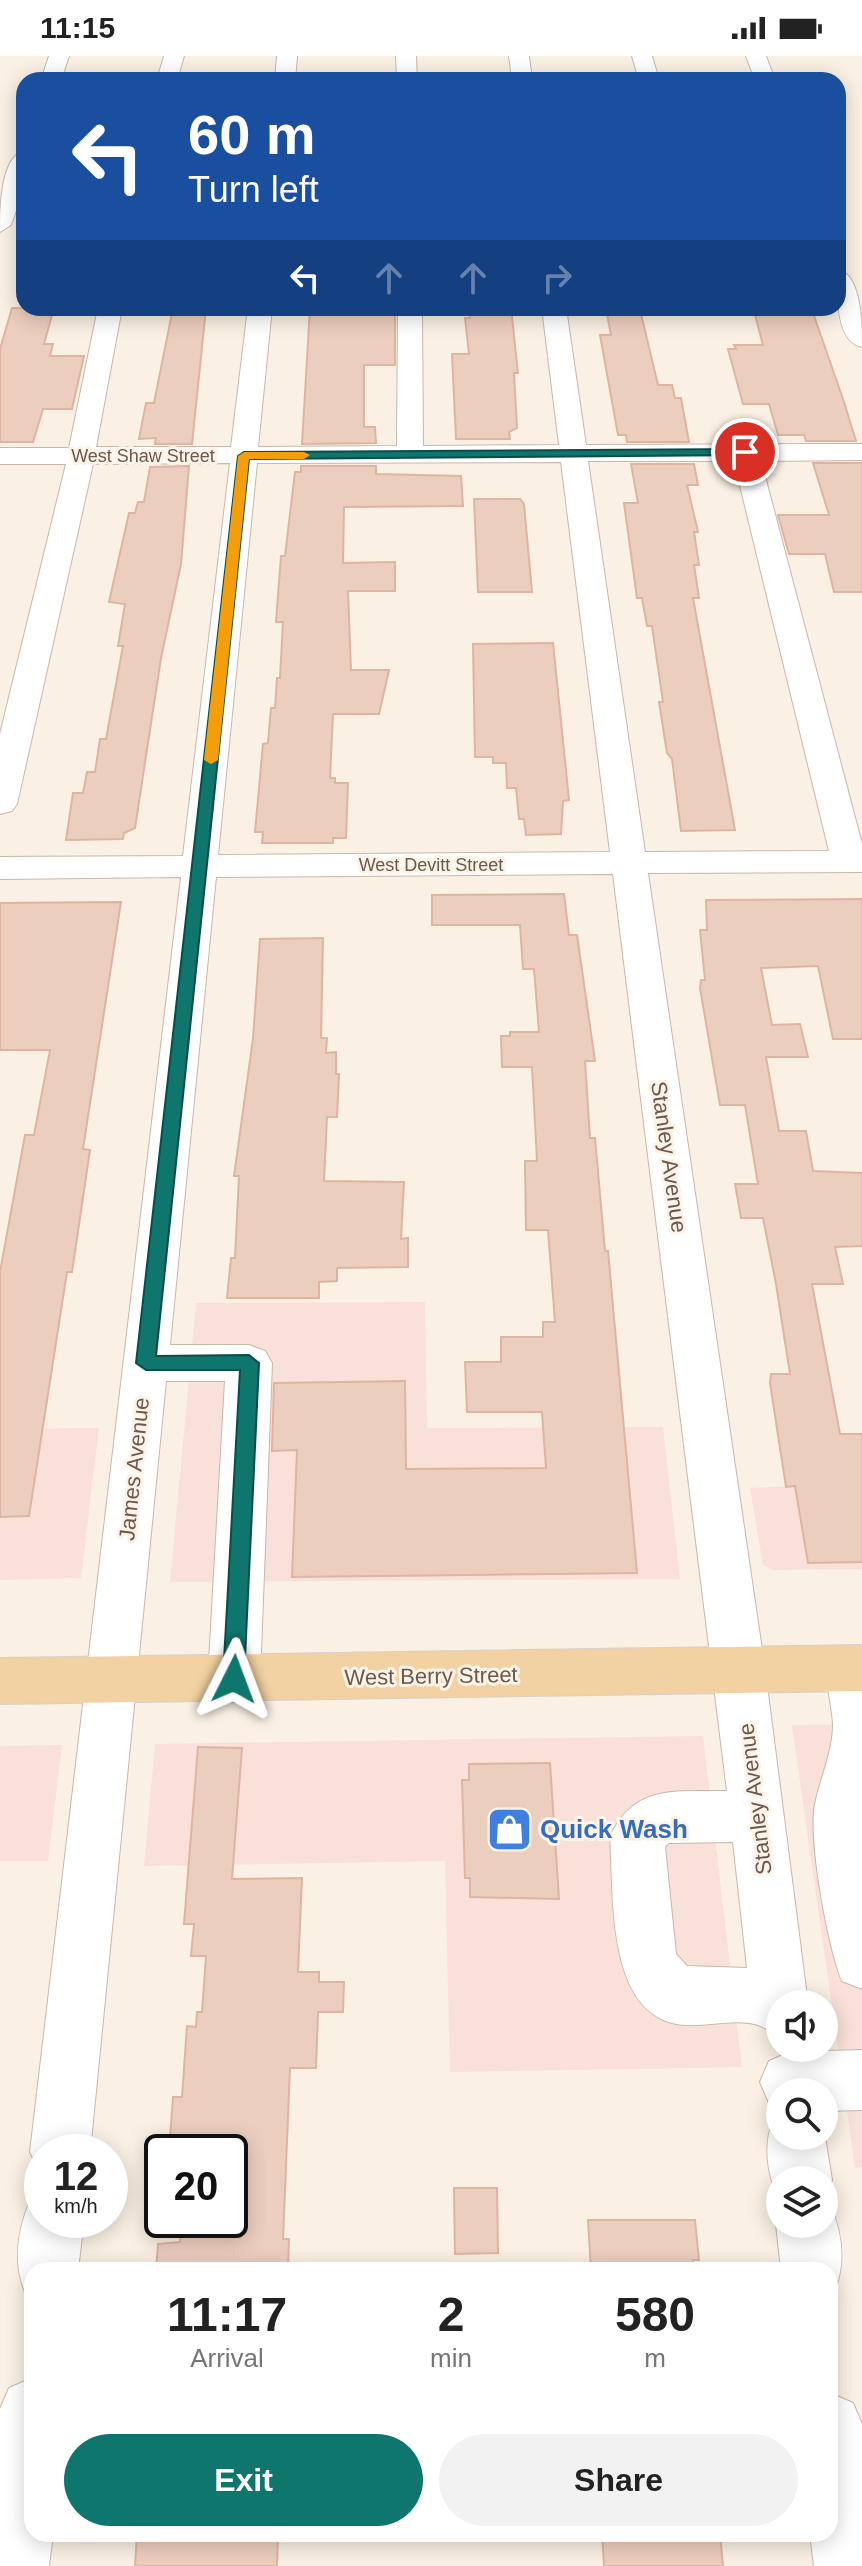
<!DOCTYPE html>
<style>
body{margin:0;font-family:Arial,sans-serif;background:#f2f2f2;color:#222;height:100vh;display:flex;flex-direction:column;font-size:30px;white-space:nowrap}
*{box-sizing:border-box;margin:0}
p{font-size:26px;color:#767676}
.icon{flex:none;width:44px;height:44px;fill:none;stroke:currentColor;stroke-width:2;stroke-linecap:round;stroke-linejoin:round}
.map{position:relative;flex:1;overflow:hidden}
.sheet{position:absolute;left:24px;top:2206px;width:814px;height:280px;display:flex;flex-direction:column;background:#fff;border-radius:24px;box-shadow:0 4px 20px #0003}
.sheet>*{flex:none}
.top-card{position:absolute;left:16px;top:16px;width:830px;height:244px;border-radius:24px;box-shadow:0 4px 20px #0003;background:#1a4fa0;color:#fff;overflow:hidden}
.controls{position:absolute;left:766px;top:1934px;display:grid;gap:16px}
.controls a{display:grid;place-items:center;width:72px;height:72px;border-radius:50%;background:#fff;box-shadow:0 4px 20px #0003;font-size:40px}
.speed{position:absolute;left:24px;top:2078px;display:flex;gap:16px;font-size:40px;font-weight:700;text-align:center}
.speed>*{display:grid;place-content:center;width:104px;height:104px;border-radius:50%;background:#fff;box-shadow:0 4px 20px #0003;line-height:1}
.speed small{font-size:20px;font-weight:400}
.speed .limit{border:4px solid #111;border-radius:12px;background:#fff;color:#111}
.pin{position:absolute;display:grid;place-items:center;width:68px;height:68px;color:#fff;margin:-34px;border:4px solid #fff;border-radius:50%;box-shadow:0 2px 8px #0007}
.me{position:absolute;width:88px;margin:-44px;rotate:3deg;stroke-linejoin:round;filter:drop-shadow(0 0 6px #0008)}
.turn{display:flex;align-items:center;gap:28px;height:168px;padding:0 40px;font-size:36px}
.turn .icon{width:104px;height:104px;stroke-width:2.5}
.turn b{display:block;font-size:56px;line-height:68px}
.lanes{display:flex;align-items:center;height:76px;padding:0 40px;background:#0003;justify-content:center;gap:40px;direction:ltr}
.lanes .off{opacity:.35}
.eta{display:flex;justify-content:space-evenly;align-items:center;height:136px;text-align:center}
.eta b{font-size:48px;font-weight:800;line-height:56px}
.button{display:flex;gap:16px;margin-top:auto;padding:16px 40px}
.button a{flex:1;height:92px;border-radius:48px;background:#0f766e;color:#fff;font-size:32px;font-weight:800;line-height:92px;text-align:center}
.button a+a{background:#f2f2f2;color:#222}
.status{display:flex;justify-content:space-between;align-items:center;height:56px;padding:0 40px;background:#fff;direction:ltr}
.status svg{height:22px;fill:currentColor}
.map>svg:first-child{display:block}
</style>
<div class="status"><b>11:15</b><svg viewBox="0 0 49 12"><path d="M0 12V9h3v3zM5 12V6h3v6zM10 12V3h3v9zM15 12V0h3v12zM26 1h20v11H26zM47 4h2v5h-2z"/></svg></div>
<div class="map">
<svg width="862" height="2510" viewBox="0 0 862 2510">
<rect width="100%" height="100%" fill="#faf0e3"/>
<!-- commercial -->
<g fill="#f9e0d8">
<polygon points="425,1246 427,1372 663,1371 680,1523 170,1526 196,1247"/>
<polygon points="99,1372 81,1522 0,1524 0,1373"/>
<polygon points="862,1428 862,1513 773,1514 763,1509 750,1432"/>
<polygon points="862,1668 862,2111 855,2112 792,1669"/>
<polygon points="703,1680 742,2011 450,2016 445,1805 144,1810 155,1688"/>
<polygon points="62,1689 48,1805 0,1805 0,1690"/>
</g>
<!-- building -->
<g fill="#eccebe" stroke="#ddb5a0" stroke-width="2">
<polygon points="12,252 54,252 44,288 53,288 50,300 84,300 72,353 43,353 33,386 0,386 0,293"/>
<polygon points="173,252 206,252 192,388 155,388 156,382 139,383 146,347 154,347"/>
<polygon points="310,252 340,252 340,259 395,258 395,309 364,309 364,371 375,371 376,387 302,388"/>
<polygon points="469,252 511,252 518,317 514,317 517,372 509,376 510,383 456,383 452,298 469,298 465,262 470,262"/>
<polygon points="812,254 844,346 856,385 806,385 804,379 778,379 769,348 743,348 728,293 736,293 734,289 763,289 754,255"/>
<polygon points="607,258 641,258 658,329 672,329 675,342 681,342 689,386 627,386 626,379 618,379 600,279 611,279"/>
<polygon points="813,407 862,407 862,536 834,536 825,498 789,498 778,459 829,459"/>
<polygon points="631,408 694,408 698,429 687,429 698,476 694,476 699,509 694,509 699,542 693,542 735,774 681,775 672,703 667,697 659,646 663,646 652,570 647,570 642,542 637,542 624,447 638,447"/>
<polygon points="189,410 181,508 161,602 135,772 124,777 123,783 66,784 73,737 83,737 87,716 95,716 100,683 106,683 123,590 118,590 125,548 109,546 129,457 135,457 138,446 144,446 150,411"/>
<polygon points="301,410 376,410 376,418 461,420 463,450 344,451 343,507 395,506 395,535 348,535 351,614 389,614 379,658 333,658 330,722 335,722 335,727 348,727 346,782 333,782 333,787 262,787 263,776 255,776 263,688 268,687 271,652 275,652 277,622 280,622 283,566 276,566 281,500 285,500 295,416 301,416"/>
<polygon points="474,443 520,443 524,448 532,536 478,536"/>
<polygon points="553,587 569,744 563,745 561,778 526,779 524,763 519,763 516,732 507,732 506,707 493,707 493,701 475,701 473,588"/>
<polygon points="564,838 569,879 577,879 595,1005 585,1005 590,1082 595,1082 605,1195 608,1195 637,1517 292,1521 297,1394 272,1395 274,1327 405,1325 406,1413 546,1412 542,1356 467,1356 465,1306 501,1306 501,1281 543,1281 543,1266 555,1266 548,1174 526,1174 525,1105 537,1105 532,1011 502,1011 501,980 510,980 510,976 539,976 534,913 523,913 520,869 432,869 432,839"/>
<polygon points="862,843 862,983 833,983 818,910 761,912 772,969 800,968 808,1001 766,1001 779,1075 806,1075 813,1115 862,1117 862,1190 835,1191 843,1228 812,1228 840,1378 862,1378 862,1506 808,1507 795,1430 786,1431 770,1327 771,1318 790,1318 776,1228 763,1162 741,1162 735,1128 758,1128 745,1049 720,1049 700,932 701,924 705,924 700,874 707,874 706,844"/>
<polygon points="121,846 83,1093 90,1094 72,1216 67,1216 29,1460 0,1461 0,1216 25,1079 34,1079 50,994 0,994 0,847"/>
<polygon points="323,882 321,982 327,982 326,997 336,996 336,1018 339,1018 337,1061 327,1061 324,1125 404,1126 401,1183 408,1182 408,1211 337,1212 337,1225 319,1226 319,1242 227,1242 231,1202 235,1202 239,1120 234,1120 253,983 260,883"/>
<polygon points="198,1691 242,1692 232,1823 302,1822 298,1916 319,1916 319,1926 344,1926 343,1956 318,1956 316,2012 290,2012 283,2183 289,2183 288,2214 156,2214 158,2188 180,2186 181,2164 230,2164 230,2096 169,2096 173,2041 182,2041 187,1970 196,1971 197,1956 202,1956 206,1900 191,1900 194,1868 184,1868"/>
<polygon points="550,1707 559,1843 470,1841 470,1822 465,1822 462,1724 469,1724 469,1708"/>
<polygon points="454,2132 497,2132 498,2197 455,2198"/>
<polygon points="588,2164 695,2164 699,2204 693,2204 694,2214 591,2214"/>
<polygon points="137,2478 278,2478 277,2510 135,2510"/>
<polygon points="602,2478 720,2478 723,2510 604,2510"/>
</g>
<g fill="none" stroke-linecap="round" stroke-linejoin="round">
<defs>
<g id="minor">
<polygon points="49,0 69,0 61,24 41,24"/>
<polygon points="164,0 184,0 177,24 157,24"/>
<polygon points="277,0 297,0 295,24 275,24"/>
<polygon points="396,0 416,0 417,24 397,24"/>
<polygon points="509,0 529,0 532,24 512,24"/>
<polygon points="632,0 652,0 659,24 639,24"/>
<polygon points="746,0 766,0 775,24 755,24"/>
<path d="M24 95V132L11 169 0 176C0 155 0 101 24 95Z"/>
<path d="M838 213C862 220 862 269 862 291 834 285 838 235 838 213Z"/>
<path d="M98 252H122L96 391H231L248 252H272L258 391 397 390 398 252H422L423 390 559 389 542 252H566L586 389 862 388V404L761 405 862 788V816L648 817 765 1614 808 1948H780V1980C773 1977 764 1971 758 1969 732 1961 699 1974 672 1967 606 1949 614 1836 610 1781 634 1727 677 1736 727 1735L613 818 216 821 170 1289H249L265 1295 272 1307 260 1623 252 1639 234 1646 216 1639 208 1623 225 1325H166L90 2096H42V2119L30 2096 181 821 0 823V801L183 800 230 407 93 408 17 748 12 755 0 758V678L66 408H0V392H69ZM588 405H734L829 795 645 796ZM561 406 610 796 218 799 257 407ZM733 1786 747 1912 687 1910 676 1898 665 1791 669 1787Z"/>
<path d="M851 1590 862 1594V1933L842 1925C828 1890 808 1784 815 1748 820 1723 833 1695 833 1669 832 1643 821 1622 833 1597Z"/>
<polygon points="862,1994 862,2054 824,2055 824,2036 780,2036 780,2051 769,2047 760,2026 769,2005 790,1996"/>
<path d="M780 2056V2080H824V2075L832 2124 824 2142V2124H780L779 2146C767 2116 762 2088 775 2059Z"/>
<path d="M42 2138V2164H84L78 2214H32V2239L25 2236C12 2205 18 2173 31 2142Z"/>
<path d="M824 2144 829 2146C842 2176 847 2206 834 2236L830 2238V2214H781L776 2168 780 2158V2168H824Z"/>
<polygon points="32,2322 32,2478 53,2478 49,2510 0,2510 0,2353 9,2332"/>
<polygon points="830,2337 853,2347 862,2368 862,2510 814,2510 810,2478 830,2478"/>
</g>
<polygon id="major" points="862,1589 862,1635 0,1648 0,1602"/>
</defs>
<!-- minor casing -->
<use href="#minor" stroke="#c9b7ab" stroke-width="2"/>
<!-- major casing -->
<use href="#major" stroke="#d7d0cd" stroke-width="2"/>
<!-- minor -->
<use href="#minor" fill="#fff" fill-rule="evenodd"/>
<!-- major -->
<use href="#major" fill="#f2d1a2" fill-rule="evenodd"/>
</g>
<!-- route -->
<polygon fill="#0f766e" stroke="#0a4d48" stroke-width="2" points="745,393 749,399 249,403 156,1300 249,1299 259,1307 244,1623 241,1630 234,1633 226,1630 223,1623 240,1314 146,1314 136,1307 238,400 244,396"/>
<!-- slow -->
<polygon fill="#f59e0b" points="244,396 304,396 310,399 304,403 249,403 218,704 211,708 204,704 238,400"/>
<!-- icons -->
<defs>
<symbol id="shop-square" viewBox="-11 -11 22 22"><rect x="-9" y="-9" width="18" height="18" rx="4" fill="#3f7fe0" stroke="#fdf4e9"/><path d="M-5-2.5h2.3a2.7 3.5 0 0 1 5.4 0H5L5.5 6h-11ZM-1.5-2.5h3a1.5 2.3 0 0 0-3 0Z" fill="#fff"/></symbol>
</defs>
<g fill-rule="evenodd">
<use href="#shop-square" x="484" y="1748" width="51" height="51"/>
</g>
<g text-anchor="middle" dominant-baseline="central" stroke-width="6" stroke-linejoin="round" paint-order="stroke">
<!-- far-street labels -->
<g font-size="18" fill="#6f574c" stroke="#fdf4e9">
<text x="143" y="400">West Shaw Street</text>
<text x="431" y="809">West Devitt Street</text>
</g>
<!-- street labels -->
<g font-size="22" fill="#6f574c" stroke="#fdf4e9">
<text transform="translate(669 1101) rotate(82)">Stanley Avenue</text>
<text transform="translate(134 1413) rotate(-84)">James Avenue</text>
<text transform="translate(431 1620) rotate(-1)">West Berry Street</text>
<text transform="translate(755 1743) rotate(-97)">Stanley Avenue</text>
</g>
<!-- near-shop labels -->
<g font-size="26" font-weight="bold" fill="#366cbe" stroke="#fdf4e9" text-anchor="start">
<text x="540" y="1773">Quick Wash</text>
</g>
</g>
</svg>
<div class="controls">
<a><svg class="icon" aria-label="sound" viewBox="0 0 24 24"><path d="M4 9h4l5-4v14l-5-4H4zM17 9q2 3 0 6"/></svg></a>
<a><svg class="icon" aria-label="search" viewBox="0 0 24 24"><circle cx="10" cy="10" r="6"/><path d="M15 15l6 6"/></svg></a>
<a><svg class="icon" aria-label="layers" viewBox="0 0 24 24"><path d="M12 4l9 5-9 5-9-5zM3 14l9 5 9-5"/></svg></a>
</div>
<div class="speed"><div>12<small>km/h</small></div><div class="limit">20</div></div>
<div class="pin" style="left:745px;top:396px;background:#d93025"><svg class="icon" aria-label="arrive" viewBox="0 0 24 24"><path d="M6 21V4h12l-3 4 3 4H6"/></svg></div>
<svg class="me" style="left:234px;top:1623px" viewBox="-20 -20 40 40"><path d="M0-17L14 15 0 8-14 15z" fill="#0f766e" stroke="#fff" stroke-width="4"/></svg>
<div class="top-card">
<div class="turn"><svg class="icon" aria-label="left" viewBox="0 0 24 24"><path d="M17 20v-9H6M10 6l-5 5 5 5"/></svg><div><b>60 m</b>Turn left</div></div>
<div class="lanes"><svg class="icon" aria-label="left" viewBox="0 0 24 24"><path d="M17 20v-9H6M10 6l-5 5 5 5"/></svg><svg class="icon off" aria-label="ahead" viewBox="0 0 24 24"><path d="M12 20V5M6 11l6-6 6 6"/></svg><svg class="icon off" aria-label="ahead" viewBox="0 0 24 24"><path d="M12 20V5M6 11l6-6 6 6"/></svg><svg class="icon off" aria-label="right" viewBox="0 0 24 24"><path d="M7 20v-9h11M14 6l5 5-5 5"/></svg></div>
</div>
<section class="sheet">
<div class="eta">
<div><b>11:17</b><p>Arrival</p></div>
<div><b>2</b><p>min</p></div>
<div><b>580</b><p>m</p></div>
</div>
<div class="button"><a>Exit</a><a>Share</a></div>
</section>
</div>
